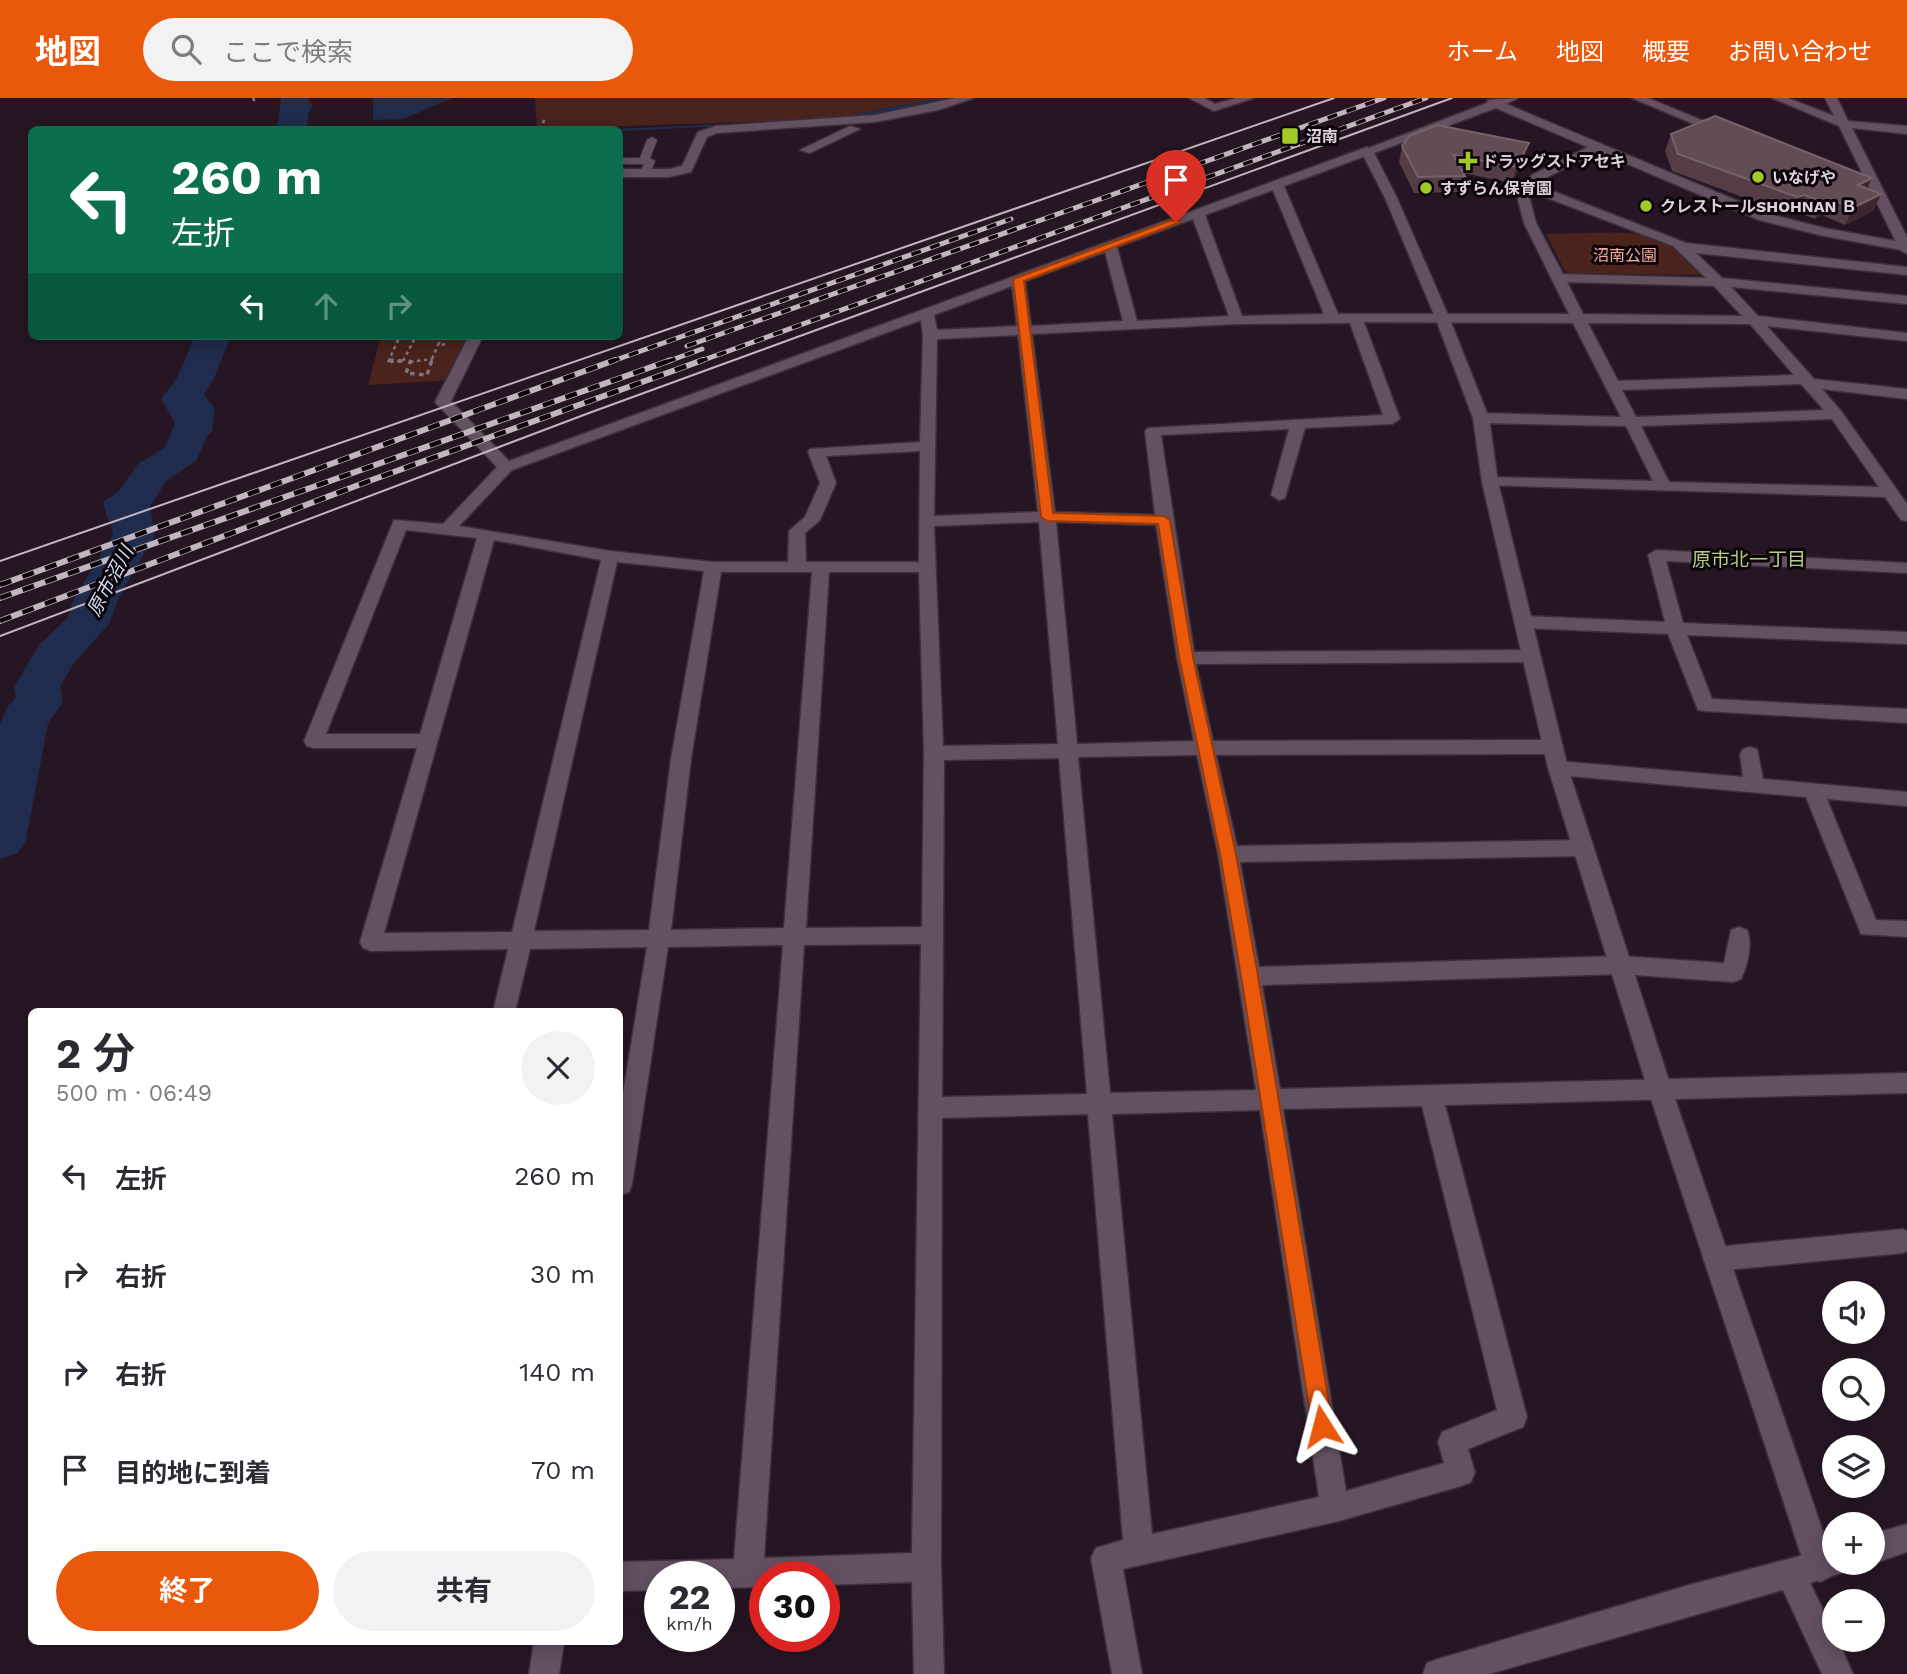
<!DOCTYPE html>
<html lang="ja">
<meta charset="utf-8">
<style>
body{margin:0;font-family:"Work Sans","Noto Sans JP",sans-serif;background:#f2f2f3;color:#2b2b33;height:100vh;display:flex;flex-direction:column;font-size:26px;white-space:nowrap}
*{box-sizing:border-box;margin:0}
p{font-size:23px;color:#7c7c81}
.icon{flex:none;width:38px;height:38px;fill:none;stroke:currentColor;stroke-width:2;stroke-linecap:round;stroke-linejoin:round}
.map{position:relative;flex:1;overflow:hidden}
.sheet{position:absolute;left:28px;top:910px;width:595px;height:637px;display:flex;flex-direction:column;background:#fff;border-radius:10px;box-shadow:0 4px 18px #0003}
.sheet>*{flex:none}
.guide{position:absolute;left:28px;top:28px;width:595px;height:214px;border-radius:10px;box-shadow:0 4px 18px #0003;background:#0b6e4f;color:#fff;overflow:hidden}
.buttons{position:absolute;left:1822px;top:1183px;display:grid;gap:14px}
.buttons a{display:grid;place-items:center;width:63px;height:63px;border-radius:50%;background:#fff;box-shadow:0 4px 18px #0003;font-size:35px}
.speed{position:absolute;left:644px;top:1463px;display:flex;gap:14px;font-size:35px;font-weight:700;text-align:center}
.speed>*{display:grid;place-content:center;width:91px;height:91px;border-radius:50%;background:#fff;box-shadow:0 4px 18px #0003;line-height:1}
.speed small{font-size:18px;font-weight:400}
.speed .limit{border:10px solid #d22;background:#fff;color:#111}
.pin{position:absolute;display:grid;place-items:center;width:60px;height:60px;color:#fff;margin:-72px -30px;border-radius:50% 50% 50% 0;rotate:-45deg;box-shadow:0 0 7px #0007}
.pin .icon{rotate:45deg}
.me{position:absolute;width:77px;margin:-38px;rotate:351deg;stroke-linejoin:round;filter:drop-shadow(0 0 5px #0008)}
.turn{display:flex;align-items:center;gap:24px;height:147px;padding:0 28px;font-size:32px}
.turn .icon{width:91px;height:91px;stroke-width:2.5}
.turn b{display:block;font-size:49px;line-height:60px}
.lanes{display:flex;align-items:center;height:66px;padding:0 28px;background:#0003;justify-content:center;gap:35px;direction:ltr}
.lanes .off{opacity:.35}
.round{display:grid;place-items:center;flex:none;width:74px;height:74px;border-radius:37px;background:#f2f2f3}
.summary{display:flex;align-items:center;justify-content:space-between;height:119px;padding:0 28px}
h1{font-size:42px;font-weight:700;line-height:52px}
.action{display:flex;gap:14px;margin-top:auto;padding:14px 28px}
.action a{flex:1;height:80px;border-radius:42px;background:#ea580c;color:#fff;font-size:28px;font-weight:700;line-height:80px;text-align:center}
.action a+a{background:#f2f2f3;color:#2b2b33}
ul{padding:0;list-style:none}
li{display:flex;align-items:center;gap:21px;height:98px;padding:0 28px}
li div{flex:1}
li b{display:block;font-size:26px}
li em{font-style:normal}
header{display:flex;align-items:center;gap:42px;box-sizing:border-box;height:98px;padding:0 35px;background:#ea580c;color:#fff}
header strong{font-size:33px}
nav{display:flex;gap:38px;margin-inline-start:auto;font-size:24px}
.search{width:490px;height:63px;background:#f2f2f3;display:flex;align-items:center;gap:18px;box-sizing:border-box;padding:0 24px;border-radius:38px;color:#7c7c81;font-size:26px}
.map>svg:first-child{display:block}
</style>
<header>
<strong>地図</strong>
<div class="search"><svg class="icon" aria-label="search" viewBox="0 0 24 24"><circle cx="10" cy="10" r="6"/><path d="M15 15l6 6"/></svg>ここで検索</div>
<nav><a>ホーム</a><a>地図</a><a>概要</a><a>お問い合わせ</a></nav>
</header>
<div class="map">
<svg width="1907" height="1576" viewBox="0 0 1907 1576">
<rect width="100%" height="100%" fill="#261624"/>
<!-- green -->
<g fill="#4a231c">
<polygon points="535,0 942,0 829,21 537,31"/>
<path d="M1546 136C1578 136 1613 132 1644 137 1666 140 1688 159 1703 174L1700 177 1571 175 1565 173Z"/>
<polygon points="381,238 470,238 455,282 368,287"/>
</g>
<!-- water -->
<g fill="#202c4d">
<polygon points="282,0 306,0 313,7 299,31 283,31 289,16 300,8"/>
<polygon points="373,0 453,0 403,21 373,22"/>
<polygon points="942,0 955,0 891,15 835,23 620,33 595,32 829,21"/>
<polygon points="208,238 225,238 222,252 197,287 215,311 212,334 164,376 128,401 143,425 129,433 108,422 103,404 198,339 201,310 179,286 185,262 203,250"/>
</g>
<g fill="none" stroke-linecap="round" stroke-linejoin="round">
<!-- river -->
<g fill="#202c4d" fill-rule="evenodd">
<polygon points="281,0 309,0 307,32 277,32"/>
<polygon points="195,238 231,238 214,280 200,302 213,325 196,363 167,382 150,408 155,437 119,499 109,526 73,566 60,589 63,604 48,625 26,742 18,755 0,761 0,626 8,608 16,600 14,589 40,546 67,520 75,499 113,437 108,408 138,366 165,349 175,325 161,301 177,280"/>
</g>
<defs>
<polygon id="lane" points="652,39 657,42 650,60 655,63 649,77 640,75 644,66 620,66 620,60 640,60 647,42"/>
<g id="street">
<polygon points="955,0 974,0 938,12 875,24 717,35 707,39 691,74 669,79 620,79 620,71 669,71 682,68 698,34 716,28 875,17"/>
<polygon points="1189,0 1204,0 1215,6 1236,0 1254,0 1214,13"/>
<polygon points="1632,0 1648,0 1730,34 1720,37"/>
<polygon points="1772,0 1788,0 1834,18 1825,0 1837,0 1848,23 1907,28 1907,36 1852,30 1907,139 1907,156 1900,152 1839,28"/>
<polygon points="850,28 860,31 810,55 800,52"/>
<path d="M1596 45 1600 46V52L1540 83 1537 87 1686 145 1907 169V177L1696 155 1722 180 1907 198V206L1731 189 1758 218 1907 235V243L1767 228 1814 281 1907 291V301L1822 291 1841 313 1907 406V423L1901 422 1885 399 1484 387 1482 384 1484 381 1490 379 1653 383 1626 328 1481 325 1473 320 1481 315 1621 319 1573 225 1364 224 1400 321 1392 326 1305 330 1285 400 1279 402 1271 397 1289 331 1161 337 1194 554 1531 552 1540 558 1531 564 1196 566 1213 643 1553 642 1560 644 1563 649 1560 654 1553 656 1216 657 1237 748 1584 742 1591 745 1594 750 1591 755 1584 758 1240 764 1259 869 1620 858 1724 865 1731 832 1739 829 1747 832C1753 844 1747 870 1741 881L1733 884 1620 876 1262 887 1280 991 1907 975V995L1445 1007 1527 1319 1523 1329 1468 1351 1475 1374 1471 1384 1461 1388 1335 1424 1123 1471 1142 1576H1112L1091 1460 1096 1450 1123 1442 1088 1016 942 1020 941 1469 944 1576H914L912 1484 824 1487V1479H765V1489L719 1490V1479H660V1492L620 1493V1464L734 1461 783 847 668 849 632 1086 629 1094 620 1097V1014L647 849 530 851 515 914H493L508 851 371 853 363 850 360 844 417 650H314L307 648 304 643 394 422 443 426 497 369 435 304 469 238H483L451 303 509 363 1367 49 1373 53 1371 56 1284 88 1338 216H1569L1524 125 1517 98 1532 77ZM1273 92 1324 216 1242 218 1205 117ZM1532 94 1673 148 1706 180 1563 176 1536 125 1529 98ZM1193 121 1229 218 1137 223 1117 149ZM1105 154 1123 223 1031 228 1025 183ZM1567 184 1714 188 1742 218 1583 216ZM1012 188 1017 228 937 232 934 217ZM921 222 923 237 920 344 810 351 808 354 820 385 805 419 789 433 788 464H713L610 453 459 428 512 372ZM1350 225 1383 317 1148 330 1145 333 1155 417 1055 414 1032 236 1237 226ZM1588 225 1750 226 1794 277 1618 283ZM1018 237 1038 414 934 418 937 241ZM1801 286 1824 312 1636 319 1622 292ZM1832 321 1879 389 1669 384 1641 328ZM920 353 919 464H806L805 435 820 422 836 385 826 358ZM1039 424 1058 646 943 648 934 428ZM1056 424 1156 427 1177 560 1194 643 1077 646ZM406 432 477 440 420 636H326ZM494 442 601 462 512 834 384 835ZM617 464 704 473 671 661 649 832 534 833ZM721 474H812L784 830 671 832 691 661ZM829 474H919L924 655 922 829 806 830ZM1197 657 1218 756 1256 992 1110 995 1078 659ZM1059 660 1087 996 942 999 944 662ZM921 846 912 1455 764 1460 804 847ZM1422 1008 1497 1312 1442 1334 1438 1344 1444 1365 1346 1393 1283 1011ZM1260 1012 1319 1399 1152 1436 1112 1016Z"/>
<polygon points="1656,452 1907,465 1907,475 1666,463 1683,525 1907,534 1907,546 1687,537 1712,601 1907,611 1907,625 1705,613 1698,612 1696,607 1668,536 1523,530 1514,524 1523,518 1665,524 1648,457"/>
<polygon points="1750,649 1757,651 1763,681 1907,694 1907,708 1827,701 1876,822 1907,823 1907,839 1861,836 1806,699 1558,677 1551,675 1548,670 1551,665 1558,663 1743,679 1740,656 1743,651"/>
<polygon points="1903,1131 1907,1133 1907,1153 1903,1155 1716,1173 1707,1169 1703,1161 1707,1153 1716,1149"/>
<polygon points="1907,1426 1907,1454 1872,1466 1870,1465 1872,1465 1872,1436"/>
<polygon points="1834,1449 1834,1465 1848,1465 1844,1474 1810,1485 1834,1534 1834,1542 1838,1542 1853,1576 1822,1576 1783,1492 1489,1576 1423,1576 1427,1565 1438,1561 1689,1487"/>
<polygon points="534,1544 564,1544 559,1576 529,1576"/>
</g>
<polygon id="secondary" points="1518,0 1506,6 1769,116 1824,130 1907,145 1907,153 1824,138 1759,122 1496,10 1374,55 1397,100 1449,219 1489,320 1498,384 1568,670 1672,992 1835,1469 1830,1479 1820,1484 1810,1479 1805,1469 1648,992 1548,670 1482,384 1473,320 1435,219 1385,100 1361,53 1487,5 1488,2"/>
</defs>
<!-- lane casing -->
<use href="#lane" stroke="#3b303a" stroke-width="2"/>
<!-- street casing -->
<use href="#street" stroke="#3b303a" stroke-width="3"/>
<!-- secondary casing -->
<use href="#secondary" stroke="#3b303a" stroke-width="3"/>
<!-- path-far1 -->
<g stroke="#827480" stroke-width="2.5" stroke-dasharray="3.5 3.5" stroke-linecap="butt">
<polyline points="253,0 255,4"/>
<polyline points="542,32 544,21"/>
<polyline points="443,238 438,247 448,246"/>
<polyline points="432,261 438,247"/>
<polyline points="403,263 416,238"/>
<polyline points="388,264 400,238"/>
<polyline points="390,264 403,263"/>
<polyline points="410,264 432,261"/>
<polyline points="431,264 432,261"/>
</g>
<!-- path -->
<g stroke="#827480" stroke-width="3.5" stroke-dasharray="4.5 4.5" stroke-linecap="butt">
<polyline points="389,262 403,263"/>
<polyline points="411,262 406,275 427,277 432,262"/>
</g>
<!-- lane -->
<use href="#lane" fill="#635162" fill-rule="evenodd"/>
<!-- street -->
<use href="#street" fill="#635162" fill-rule="evenodd"/>
<!-- secondary -->
<use href="#secondary" fill="#635162" fill-rule="evenodd"/>
<!-- tram -->
<g stroke="#c1b5c0" stroke-width="2">
<polyline points="0,463 1334,0"/>
<polyline points="0,538 589,315 1452,0"/>
</g>
<defs>
<g id="rail-far1">
<polyline points="687,248 1384,0"/>
<polyline points="610,264 1011,121"/>
<polyline points="666,264 702,251"/>
<polyline points="698,264 1426,0"/>
</g>
<g id="rail">
<polyline points="0,487 615,262"/>
<polyline points="0,500 671,262"/>
<polyline points="0,523 369,383 703,262"/>
</g>
</defs>
<!-- rail-far1 casing -->
<use href="#rail-far1" stroke="#c1b5c0" stroke-width="5"/>
<!-- rail casing -->
<use href="#rail" stroke="#c1b5c0" stroke-width="6"/>
<!-- rail-far1 -->
<use href="#rail-far1" stroke="#0b050a" stroke-width="3.5" stroke-dasharray="10" stroke-linecap="butt"/>
<!-- rail -->
<use href="#rail" stroke="#0b050a" stroke-width="4.5" stroke-dasharray="12" stroke-linecap="butt"/>
</g>
<!-- wall -->
<g fill="#543d44">
<polygon points="1671,36 1867,90 1881,96 1873,113 1845,127 1822,117 1815,121 1797,114 1789,116 1672,73 1665,53"/>
<polygon points="1529,45 1524,60 1512,85 1463,75 1465,78 1460,94 1414,95 1399,64 1402,48"/>
</g>
<!-- shaded-wall -->
<g fill="#3c2731">
<polygon points="1529,45 1524,60 1512,85 1516,69"/>
<polygon points="1872,80 1864,97 1858,87"/>
<polygon points="1881,96 1873,113 1845,127 1853,110"/>
<polygon points="1805,97 1797,114 1789,116 1797,99"/>
<polygon points="1830,101 1822,117 1815,121 1822,104"/>
</g>
<!-- building -->
<g fill="#634d55" stroke="#76626a" stroke-width="2">
<polygon points="1715,18 1872,80 1858,87 1881,96 1853,110 1830,101 1822,104 1805,97 1797,99 1678,56 1671,36"/>
<polygon points="1437,27 1529,45 1516,69 1453,57 1465,78 1418,79 1402,48 1409,38"/>
</g>
<!-- route -->
<polygon fill="#ea580c" stroke="#983908" stroke-width="2" points="1172,122 1181,124 1024,183 1053,415 1164,418 1170,422 1193,559 1236,756 1258,878 1333,1328 1330,1336 1322,1339 1315,1336 1312,1328 1241,878 1220,756 1179,559 1158,426 1047,423 1041,419 1013,181"/>
<!-- markers -->
<g fill="#a2c928" stroke="#0b050a" stroke-width="2.5">
<rect x="1281" y="29" width="18" height="18" rx="3.5"/>
<path d="M1464.5 52.5h7v7h7v7h-7v7h-7v-7h-7v-7h7z"/>
<circle cx="1758" cy="79" r="7"/>
<circle cx="1426" cy="90" r="7"/>
<circle cx="1646" cy="108" r="7"/>
</g>
<g text-anchor="middle" dominant-baseline="central" stroke-width="6" stroke-linejoin="round" paint-order="stroke">
<!-- far-poi labels -->
<g font-size="16" font-weight="bold" fill="#dcd1db" stroke="#0b050a" text-anchor="start">
<text x="1306" y="38">沼南</text>
<text x="1482" y="63">ドラッグストアセキ</text>
<text x="1772" y="79">いなげや</text>
<text x="1440" y="90">すずらん保育園</text>
<text x="1660" y="108">クレストールSHOHNAN Ｂ</text>
</g>
<!-- far-park labels -->
<g font-size="16" fill="#f7ab9d" stroke="#0b050a">
<text x="1625" y="157">沼南公園</text>
</g>
<!-- neighbourhood labels -->
<g font-size="19" fill="#b4cb82" stroke="#0b050a">
<text x="1749" y="461">原市北一丁目</text>
</g>
<!-- water labels -->
<g font-size="19" font-style="italic" fill="#d1dcf5" stroke="#0b050a">
<text transform="translate(110 483) rotate(-62)">原市沼川</text>
</g>
</g>
</svg>
<div class="buttons">
<a><svg class="icon" aria-label="sound" viewBox="0 0 24 24"><path d="M4 9h4l5-4v14l-5-4H4zM17 9q2 3 0 6"/></svg></a>
<a><svg class="icon" aria-label="search" viewBox="0 0 24 24"><circle cx="10" cy="10" r="6"/><path d="M15 15l6 6"/></svg></a>
<a><svg class="icon" aria-label="layers" viewBox="0 0 24 24"><path d="M12 4l9 5-9 5-9-5zM3 14l9 5 9-5"/></svg></a>
<a>+</a>
<a>−</a>
</div>
<div class="speed"><div>22<small>km/h</small></div><div class="limit">30</div></div>
<div class="pin" style="left:1176px;top:124px;background:#d93025"><svg class="icon" aria-label="arrive" viewBox="0 0 24 24"><path d="M6 21V4h12l-3 4 3 4H6"/></svg></div>
<svg class="me" style="left:1322px;top:1328px" viewBox="-20 -20 40 40"><path d="M0-17L14 15 0 8-14 15z" fill="#ea580c" stroke="#fff" stroke-width="4"/></svg>
<div class="guide">
<div class="turn"><svg class="icon" aria-label="left" viewBox="0 0 24 24"><path d="M17 20v-9H6M10 6l-5 5 5 5"/></svg><div><b>260 m</b>左折</div></div>
<div class="lanes"><svg class="icon" aria-label="left" viewBox="0 0 24 24"><path d="M17 20v-9H6M10 6l-5 5 5 5"/></svg><svg class="icon off" aria-label="ahead" viewBox="0 0 24 24"><path d="M12 20V5M6 11l6-6 6 6"/></svg><svg class="icon off" aria-label="right" viewBox="0 0 24 24"><path d="M7 20v-9h11M14 6l5 5-5 5"/></svg></div>
</div>
<section class="sheet">
<div class="summary"><div><h1>2 分</h1><p>500 m · 06:49</p></div><a class="round"><svg class="icon" aria-label="close" viewBox="0 0 24 24"><path d="M6 6l12 12M18 6L6 18"/></svg></a></div>
<ul>
<li><svg class="icon" aria-label="left" viewBox="0 0 24 24"><path d="M17 20v-9H6M10 6l-5 5 5 5"/></svg><div><b>左折</b></div><em>260 m</em></li>
<li><svg class="icon" aria-label="right" viewBox="0 0 24 24"><path d="M7 20v-9h11M14 6l5 5-5 5"/></svg><div><b>右折</b></div><em>30 m</em></li>
<li><svg class="icon" aria-label="right" viewBox="0 0 24 24"><path d="M7 20v-9h11M14 6l5 5-5 5"/></svg><div><b>右折</b></div><em>140 m</em></li>
<li><svg class="icon" aria-label="arrive" viewBox="0 0 24 24"><path d="M6 21V4h12l-3 4 3 4H6"/></svg><div><b>目的地に到着</b></div><em>70 m</em></li>
</ul>
<div class="action"><a>終了</a><a>共有</a></div>
</section>
</div>
